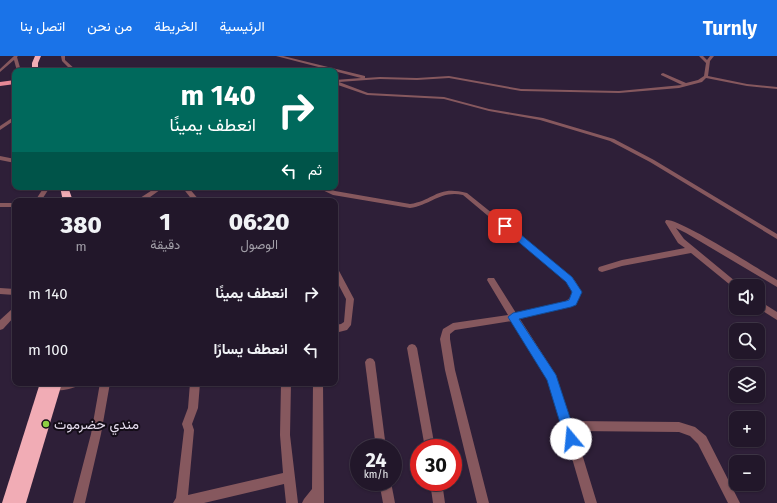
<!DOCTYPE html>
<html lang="ar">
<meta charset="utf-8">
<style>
body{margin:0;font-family:"Fira Sans",Vazirmatn,sans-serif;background:#2a2032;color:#f1f3f6;direction:rtl;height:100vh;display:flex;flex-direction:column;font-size:15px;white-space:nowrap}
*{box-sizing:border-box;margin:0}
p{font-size:13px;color:#a29fa8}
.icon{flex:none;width:22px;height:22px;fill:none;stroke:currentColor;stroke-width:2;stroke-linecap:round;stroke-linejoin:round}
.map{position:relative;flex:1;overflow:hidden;direction:ltr}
.sheet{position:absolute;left:12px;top:142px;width:326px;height:188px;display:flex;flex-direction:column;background:#22172a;border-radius:8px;box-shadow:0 1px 3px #0004,0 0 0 1px #3f3647;direction:rtl}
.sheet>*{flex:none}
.banner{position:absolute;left:12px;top:12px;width:326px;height:122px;border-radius:8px;box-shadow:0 1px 3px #0004,0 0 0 1px #3f3647;direction:rtl;background:#00695c;color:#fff;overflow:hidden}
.buttons{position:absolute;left:729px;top:223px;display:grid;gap:8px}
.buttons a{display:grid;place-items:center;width:36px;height:36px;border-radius:8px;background:#22172a;box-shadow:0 1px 3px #0004,0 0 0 1px #3f3647;font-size:20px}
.speed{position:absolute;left:350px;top:383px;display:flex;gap:8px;font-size:20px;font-weight:700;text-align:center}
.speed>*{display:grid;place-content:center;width:52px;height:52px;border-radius:50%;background:#22172a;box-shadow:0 1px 3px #0004,0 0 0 1px #3f3647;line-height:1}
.speed small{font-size:10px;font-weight:400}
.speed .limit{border:6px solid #d22;background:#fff;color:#111}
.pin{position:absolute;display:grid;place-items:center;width:34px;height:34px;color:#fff;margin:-17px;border-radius:8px;box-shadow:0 2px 6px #0006}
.me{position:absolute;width:44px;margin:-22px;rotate:343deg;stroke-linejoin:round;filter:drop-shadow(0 0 3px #0008)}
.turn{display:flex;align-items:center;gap:14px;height:84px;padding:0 16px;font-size:18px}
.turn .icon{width:52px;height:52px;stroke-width:2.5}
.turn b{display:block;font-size:28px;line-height:34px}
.then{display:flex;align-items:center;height:38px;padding:0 16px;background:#0003;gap:8px;font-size:15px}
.eta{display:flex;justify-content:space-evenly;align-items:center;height:68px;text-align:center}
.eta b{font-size:24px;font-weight:800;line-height:28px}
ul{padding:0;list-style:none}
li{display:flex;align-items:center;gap:12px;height:56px;padding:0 16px}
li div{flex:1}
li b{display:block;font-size:15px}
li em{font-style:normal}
header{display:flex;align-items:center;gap:24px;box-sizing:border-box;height:56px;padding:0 20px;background:#1a73e8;color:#fff}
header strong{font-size:19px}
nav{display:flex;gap:22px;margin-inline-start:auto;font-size:14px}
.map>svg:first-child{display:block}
</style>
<header>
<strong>Turnly</strong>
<nav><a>الرئيسية</a><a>الخريطة</a><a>من نحن</a><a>اتصل بنا</a></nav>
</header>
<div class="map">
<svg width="777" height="447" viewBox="0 0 777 447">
<rect width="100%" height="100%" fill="#2e1f38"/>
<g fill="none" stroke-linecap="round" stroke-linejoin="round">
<!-- minor -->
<g fill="#86585e" fill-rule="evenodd">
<polygon points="14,0 18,0 17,1 21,15 17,15 14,4 0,16 0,13"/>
<polygon points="61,0 65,0 65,4 77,15 72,15 62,5"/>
<polygon points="276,0 283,0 365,20 365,22 380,21 417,22 449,20 521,33 619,35 682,29 661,19 661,18 663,17 686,27 698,24 704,20 706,7 699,0 703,0 707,4 710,0 714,0 710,5 708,20 747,28 777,31 777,33 747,30 706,22 702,26 679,32 619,37 521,35 449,22 417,24 380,23 339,26 368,37 444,41 489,53 543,62 614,83 654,104 777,178 777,183 650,106 610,85 540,64 489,55 444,43 367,39 335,28 335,24 361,22"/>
<polygon points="15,60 15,64 0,74 0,70"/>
<polygon points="0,100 15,103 15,107 0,104"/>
<polygon points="44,131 50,131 41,145 35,145"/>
<polygon points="157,131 164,131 146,144 146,145 140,145 140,142"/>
<polygon points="182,131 188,131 200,145 193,145"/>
<path d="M316 131H324L335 135 410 148C435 144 437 129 467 137L572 221C581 232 585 242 571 250L520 263 556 319 571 365 679 366 695 371 706 380 740 447H728L698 388 690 380 679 376 575 375 597 447H585L549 323 512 265 455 274 450 278V283L455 314 489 447H477L445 314 440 283 442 276 443 273 453 267 508 259 487 224 488 222H494L516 257 566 245 572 240V233L566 225 463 139C441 134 431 149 410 152L333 139Z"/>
<rect x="0" y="147" width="15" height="4"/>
<path d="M666 164C679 162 760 214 777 224V231L686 177 676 172 684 183 741 230H736V233L734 232 691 197 622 210 602 216 599 215 598 213 599 211 622 204 685 192 678 187 665 166Z"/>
<polygon points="335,212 338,213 354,243 351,269 347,274 335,277 335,269 341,268 344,266 346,243 335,222"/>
<polygon points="0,232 15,233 15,239 0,238"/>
<polygon points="758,244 777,256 777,264 758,252"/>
<polygon points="15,252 15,260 3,273 0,274 0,264 12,253"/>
<polygon points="412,288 415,289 417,292 435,392 425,392 407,292 409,289"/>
<polygon points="370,302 373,303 375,306 386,392 376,392 365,306 367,303"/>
<path d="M50 327H80L78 330C71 333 58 336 51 333L49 330Z"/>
<polygon points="100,327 110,327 101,378 85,447 73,447 91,378"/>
<polygon points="190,327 200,327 198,352 192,368 194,374 188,439 283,417 280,379 281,327 291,327 290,379 298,447 286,447 284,428 204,447 173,447 176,442 184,374 182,368 188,352"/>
<polygon points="313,327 323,327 324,447 302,447 304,443 312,433"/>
<polygon points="379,426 391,426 395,447 383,447"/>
<polygon points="430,426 442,426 445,447 433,447"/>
</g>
<!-- major -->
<polygon fill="#e78896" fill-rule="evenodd" points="15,24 15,28 0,30 0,26"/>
<!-- highway -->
<g fill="#f1acb5" fill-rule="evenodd">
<polygon points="35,0 41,0 38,7 38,15 32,15 32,7"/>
<polygon points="60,131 68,131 73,145 63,145"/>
<polygon points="40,327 62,327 26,447 2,447"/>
</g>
</g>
<!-- route -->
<polygon fill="#1a73e8" stroke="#114b97" points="502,168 508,168 572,221 582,236 576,249 571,251 519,263 556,319 577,383 575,388 571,389 567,388 565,383 547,324 508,261 513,257 566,245 569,244 572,236 566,226 502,172"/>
<!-- markers -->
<circle fill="#8ece43" stroke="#130c17" stroke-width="1.5" cx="46" cy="368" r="4"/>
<g text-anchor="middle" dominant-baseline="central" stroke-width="4" stroke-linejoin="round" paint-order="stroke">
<!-- near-poi labels -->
<g font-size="14" fill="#e4dbec" stroke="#130c17" text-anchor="start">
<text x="54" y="368">مندي حضرموت</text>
</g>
</g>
</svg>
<div class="buttons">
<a><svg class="icon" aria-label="sound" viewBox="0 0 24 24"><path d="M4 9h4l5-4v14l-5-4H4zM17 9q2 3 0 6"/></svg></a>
<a><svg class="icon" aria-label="search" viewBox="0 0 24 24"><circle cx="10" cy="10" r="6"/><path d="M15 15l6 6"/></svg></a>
<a><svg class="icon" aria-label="layers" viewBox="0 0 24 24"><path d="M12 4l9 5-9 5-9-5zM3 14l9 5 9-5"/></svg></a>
<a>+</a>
<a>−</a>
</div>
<div class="speed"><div>24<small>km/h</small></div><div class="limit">30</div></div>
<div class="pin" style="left:505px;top:170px;background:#d93025"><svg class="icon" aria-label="arrive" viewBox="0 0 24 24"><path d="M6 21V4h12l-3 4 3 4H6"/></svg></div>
<svg class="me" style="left:571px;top:383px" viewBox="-20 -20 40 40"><circle r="19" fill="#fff"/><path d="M0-13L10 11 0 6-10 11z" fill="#1a73e8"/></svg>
<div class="banner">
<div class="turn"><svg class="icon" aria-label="right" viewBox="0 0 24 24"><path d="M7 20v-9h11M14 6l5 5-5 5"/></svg><div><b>140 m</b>انعطف يمينًا</div></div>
<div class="then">ثم<svg class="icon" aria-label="left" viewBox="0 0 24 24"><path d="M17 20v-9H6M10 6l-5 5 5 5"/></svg></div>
</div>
<section class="sheet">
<div class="eta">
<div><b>06:20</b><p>الوصول</p></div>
<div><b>1</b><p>دقيقة</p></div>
<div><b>380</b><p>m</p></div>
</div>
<ul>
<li><svg class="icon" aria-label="right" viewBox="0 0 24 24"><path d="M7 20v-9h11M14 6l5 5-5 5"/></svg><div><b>انعطف يمينًا</b></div><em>140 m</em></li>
<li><svg class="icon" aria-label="left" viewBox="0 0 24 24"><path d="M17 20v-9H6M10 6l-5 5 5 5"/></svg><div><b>انعطف يسارًا</b></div><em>100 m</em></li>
</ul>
</section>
</div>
